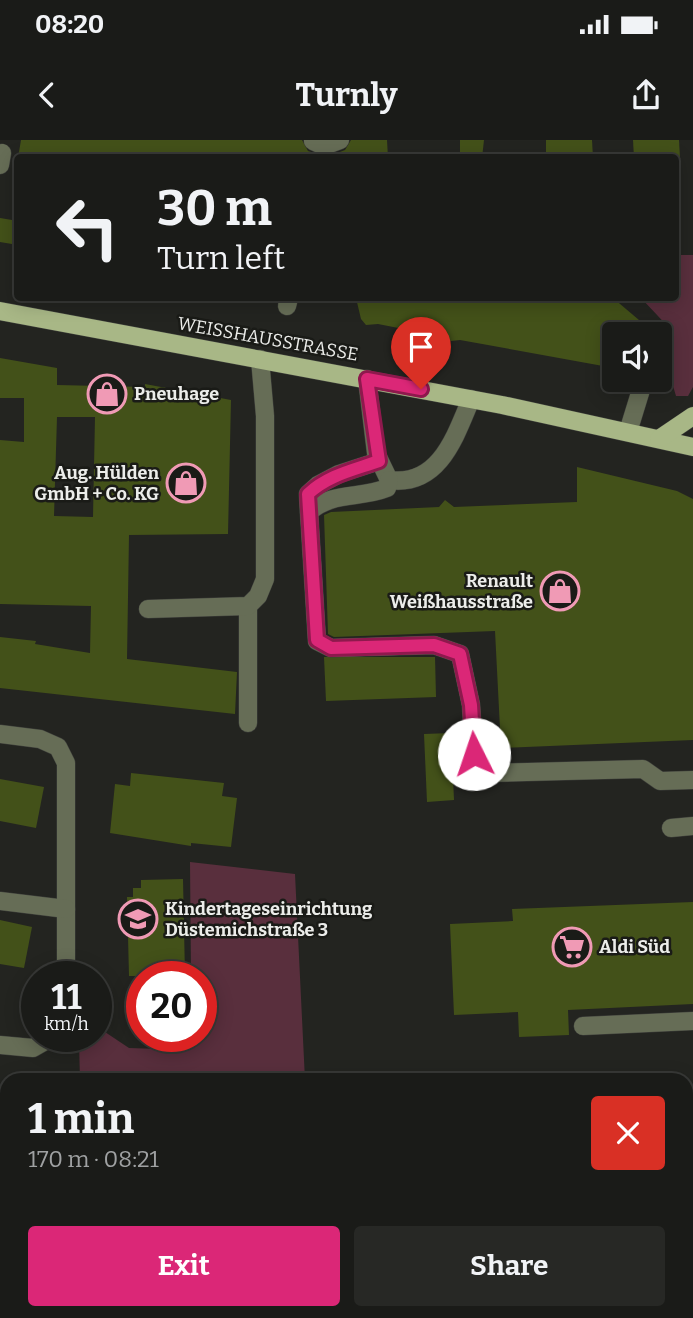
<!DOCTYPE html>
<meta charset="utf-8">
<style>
body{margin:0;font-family:Bitter,serif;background:#272825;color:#f1f3f6;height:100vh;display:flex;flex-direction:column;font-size:26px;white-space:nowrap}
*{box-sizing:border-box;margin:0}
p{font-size:23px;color:#9fa1a2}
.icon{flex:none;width:38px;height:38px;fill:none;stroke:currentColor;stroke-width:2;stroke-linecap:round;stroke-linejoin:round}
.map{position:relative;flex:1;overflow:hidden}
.sheet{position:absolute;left:0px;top:933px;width:693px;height:247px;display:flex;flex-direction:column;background:#1a1b18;border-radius:21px 21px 0 0;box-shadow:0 4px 18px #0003,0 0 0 2px #383937}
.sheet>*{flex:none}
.guide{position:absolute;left:14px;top:14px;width:665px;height:147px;border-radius:7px;box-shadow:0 4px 18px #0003,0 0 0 2px #383937;background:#1a1b18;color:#f1f3f6;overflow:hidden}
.controls{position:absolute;left:602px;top:182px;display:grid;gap:14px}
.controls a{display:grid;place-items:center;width:70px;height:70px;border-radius:7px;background:#1a1b18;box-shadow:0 4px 18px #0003,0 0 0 2px #383937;font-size:35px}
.speed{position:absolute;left:21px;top:821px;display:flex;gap:14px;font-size:35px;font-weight:700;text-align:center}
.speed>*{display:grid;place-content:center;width:91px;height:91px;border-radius:50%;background:#1a1b18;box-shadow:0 4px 18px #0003,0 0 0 2px #383937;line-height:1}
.speed small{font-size:18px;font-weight:400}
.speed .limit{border:10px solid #d22;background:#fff;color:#111}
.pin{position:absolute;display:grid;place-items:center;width:60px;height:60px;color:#fff;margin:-72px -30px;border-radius:50% 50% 50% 0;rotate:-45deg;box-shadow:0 0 7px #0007}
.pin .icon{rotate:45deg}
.me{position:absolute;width:77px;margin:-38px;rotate:356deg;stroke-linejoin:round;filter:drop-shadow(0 0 5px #0008)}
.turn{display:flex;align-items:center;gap:24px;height:147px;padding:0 28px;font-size:32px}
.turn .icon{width:91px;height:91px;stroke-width:2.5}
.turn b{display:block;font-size:49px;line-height:60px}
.round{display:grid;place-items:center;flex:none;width:74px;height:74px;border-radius:7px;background:#272825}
.overview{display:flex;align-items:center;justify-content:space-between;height:119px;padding:0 28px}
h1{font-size:42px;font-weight:700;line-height:52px}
.primary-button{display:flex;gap:14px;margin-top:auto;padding:14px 28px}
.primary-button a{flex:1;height:80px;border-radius:7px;background:#db2777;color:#fff;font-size:28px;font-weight:700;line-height:80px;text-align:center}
.primary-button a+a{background:#272825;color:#f1f3f6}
.status{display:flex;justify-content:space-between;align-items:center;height:49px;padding:0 35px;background:#1a1b18;direction:ltr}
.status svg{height:19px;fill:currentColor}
header{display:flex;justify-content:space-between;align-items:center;height:91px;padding:0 28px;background:#1a1b18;font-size:32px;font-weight:700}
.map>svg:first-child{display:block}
</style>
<div class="status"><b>08:20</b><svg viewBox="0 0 49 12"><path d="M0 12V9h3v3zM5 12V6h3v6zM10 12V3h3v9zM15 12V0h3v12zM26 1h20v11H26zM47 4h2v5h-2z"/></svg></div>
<header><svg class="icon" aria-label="back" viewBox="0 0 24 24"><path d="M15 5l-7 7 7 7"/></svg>Turnly<svg class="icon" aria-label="share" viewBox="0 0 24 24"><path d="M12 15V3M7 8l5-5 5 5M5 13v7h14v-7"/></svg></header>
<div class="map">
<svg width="693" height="1178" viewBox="0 0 693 1178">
<rect width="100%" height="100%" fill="#232420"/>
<!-- green -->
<g fill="#592f3d">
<polygon points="676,115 693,115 693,247 688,256 676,256 663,212 674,193 641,158 676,158"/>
<polygon points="190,722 295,734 305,940 80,940 79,902 83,896 96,896 96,886 129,908 191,910 191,896 201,896 201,836 191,836"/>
</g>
<!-- building -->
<g fill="#435119" fill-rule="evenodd">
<polygon points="21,0 302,0 308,11 327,17 345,10 351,0 387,0 388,18 18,18"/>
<polygon points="460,0 484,0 482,18 460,18"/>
<polygon points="546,0 592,0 593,18 546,18"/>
<polygon points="633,0 679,0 680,18 634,18"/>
<polygon points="0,78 18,81 18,105 0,102"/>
<polygon points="356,158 613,158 639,180 637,194 614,194 614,228 460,200 451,201 444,197 378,184 366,185 361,179"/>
<path d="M0 218 57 228V245L145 247V244L231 260 228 394 129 395 127 519 237 532 235 574 0 548V497L36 501 35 504 90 513 91 466 0 464V300L24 302V258H0ZM57 277H95L93 377 54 376Z"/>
<polygon points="577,327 677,351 693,359 693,600 501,608 495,491 334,497 328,494 324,375 331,372 439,367 445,360 454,367 577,362"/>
<polygon points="324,517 435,517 436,557 326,561"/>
<polygon points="451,593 454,660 427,662 424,594"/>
<polygon points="131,633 224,643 222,656 237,658 231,707 191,703 191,706 110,693 115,644 130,646"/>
<polygon points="0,639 44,647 36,688 0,681"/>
<polygon points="183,739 185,836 129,836 127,757 133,757 133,748 141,748 141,740"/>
<polygon points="693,762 693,864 568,870 569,895 519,897 518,872 454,875 450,784 513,781 512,769"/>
<polygon points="0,780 32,787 24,828 0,824"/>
</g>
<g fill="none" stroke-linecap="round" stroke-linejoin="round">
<!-- minor-tunnel -->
<polyline stroke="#41423e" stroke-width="18" stroke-dasharray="18 9" stroke-linecap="butt" points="315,18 316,15"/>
<defs>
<g id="minor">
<polyline points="313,1 324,6 340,0"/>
<polyline points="0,25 2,13"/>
<polyline points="287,166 289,158"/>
<path d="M367 239 376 313 389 340C439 347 455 297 471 259"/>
<polyline points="628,292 644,240"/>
<path d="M379 321 339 334 318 345 308 354 309 372C332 351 360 359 387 348L389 340"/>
<polyline points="309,372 317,501 331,508 434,505 460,514 471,565 474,614 478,624 489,633 643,629 660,641 693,640"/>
<polyline points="248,466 248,583"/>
<polyline points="148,469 248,466 258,456 265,439 265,276 260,219"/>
<polyline points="0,594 40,599 58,607 66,623 66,836"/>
<polyline points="671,688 693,686"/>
<polyline points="0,761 66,769"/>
<polyline points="583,886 693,881"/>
<polyline points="0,905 33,908 54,896"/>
<polyline points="314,1172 314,1178"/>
</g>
<g id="major">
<polyline points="0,171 502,265 693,307"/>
<polyline points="659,299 693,276"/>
</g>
</defs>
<!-- minor casing -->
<use href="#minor" stroke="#3f403c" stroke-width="19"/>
<!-- major casing -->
<use href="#major" stroke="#3f403c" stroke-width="19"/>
<!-- minor -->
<use href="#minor" stroke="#666d56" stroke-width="18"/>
<!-- major -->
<use href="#major" stroke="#a8b786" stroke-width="18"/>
</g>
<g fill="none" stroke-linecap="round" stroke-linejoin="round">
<defs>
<path id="route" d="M421 249 367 239 379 321C354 330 328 335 308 354L317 500 331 508 434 505 460 514 471 565 474 614"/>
</defs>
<!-- route casing -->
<use href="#route" stroke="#8e194d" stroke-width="18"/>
<!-- route -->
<use href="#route" stroke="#db2777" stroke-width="12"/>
</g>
<!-- icons -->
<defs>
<symbol id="shop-ring" viewBox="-11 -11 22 22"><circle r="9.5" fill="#1a1b17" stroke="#f09ab5" stroke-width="1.5"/><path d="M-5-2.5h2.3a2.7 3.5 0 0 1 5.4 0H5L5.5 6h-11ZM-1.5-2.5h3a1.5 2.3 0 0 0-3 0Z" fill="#f09ab5"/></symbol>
<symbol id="school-ring" viewBox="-11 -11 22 22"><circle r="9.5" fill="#1a1b17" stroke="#f09ab5" stroke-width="1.5"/><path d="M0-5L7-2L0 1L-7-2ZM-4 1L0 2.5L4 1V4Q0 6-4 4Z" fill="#f09ab5"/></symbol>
<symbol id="supermarket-ring" viewBox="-11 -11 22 22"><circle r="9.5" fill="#1a1b17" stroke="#f09ab5" stroke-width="1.5"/><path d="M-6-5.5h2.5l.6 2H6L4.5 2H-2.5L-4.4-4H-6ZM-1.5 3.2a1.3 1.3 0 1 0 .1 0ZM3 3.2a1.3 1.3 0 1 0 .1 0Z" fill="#f09ab5"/></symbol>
</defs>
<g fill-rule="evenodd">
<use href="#shop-ring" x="85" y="232" width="44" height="44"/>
<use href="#shop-ring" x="164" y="321" width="44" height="44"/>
<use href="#shop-ring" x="538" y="429" width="44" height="44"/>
<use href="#school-ring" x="116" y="757" width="44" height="44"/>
<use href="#supermarket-ring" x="550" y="785" width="44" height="44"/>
</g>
<g text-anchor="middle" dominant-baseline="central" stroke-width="5" stroke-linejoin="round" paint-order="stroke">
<!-- street labels -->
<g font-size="18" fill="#ecedea" stroke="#1a1b17">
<text transform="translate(268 199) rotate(10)">WEISSHAUSSTRASSE</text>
</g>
<!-- poi labels -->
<g font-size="18" font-weight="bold" fill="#ecedea" stroke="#1a1b17" text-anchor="start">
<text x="134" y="254">Pneuhage</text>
<text x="159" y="333" text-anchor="end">Aug. Hülden<tspan x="159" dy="21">GmbH + Co. KG</tspan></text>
<text x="533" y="441" text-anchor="end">Renault<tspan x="533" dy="21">Weißhausstraße</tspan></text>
<text x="165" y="769">Kindertageseinrichtung<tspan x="165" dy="21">Düstemichstraße 3</tspan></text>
<text x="599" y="807">Aldi Süd</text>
</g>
</g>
</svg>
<div class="controls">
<a><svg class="icon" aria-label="sound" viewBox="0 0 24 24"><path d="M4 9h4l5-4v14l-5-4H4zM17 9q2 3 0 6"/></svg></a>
</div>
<div class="speed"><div>11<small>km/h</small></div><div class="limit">20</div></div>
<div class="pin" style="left:421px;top:249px;background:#d93025"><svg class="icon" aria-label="arrive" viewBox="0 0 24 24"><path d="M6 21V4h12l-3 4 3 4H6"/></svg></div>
<svg class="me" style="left:474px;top:614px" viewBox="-20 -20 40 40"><circle r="19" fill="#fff"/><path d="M0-13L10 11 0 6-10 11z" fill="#db2777"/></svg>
<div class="guide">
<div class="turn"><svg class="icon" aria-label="left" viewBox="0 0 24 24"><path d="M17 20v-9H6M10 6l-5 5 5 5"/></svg><div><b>30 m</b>Turn left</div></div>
</div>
<section class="sheet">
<div class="overview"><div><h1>1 min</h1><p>170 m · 08:21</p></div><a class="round" style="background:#d93025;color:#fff"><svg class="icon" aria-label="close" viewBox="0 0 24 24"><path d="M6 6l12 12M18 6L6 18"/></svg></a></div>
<div class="primary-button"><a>Exit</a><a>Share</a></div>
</section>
</div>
